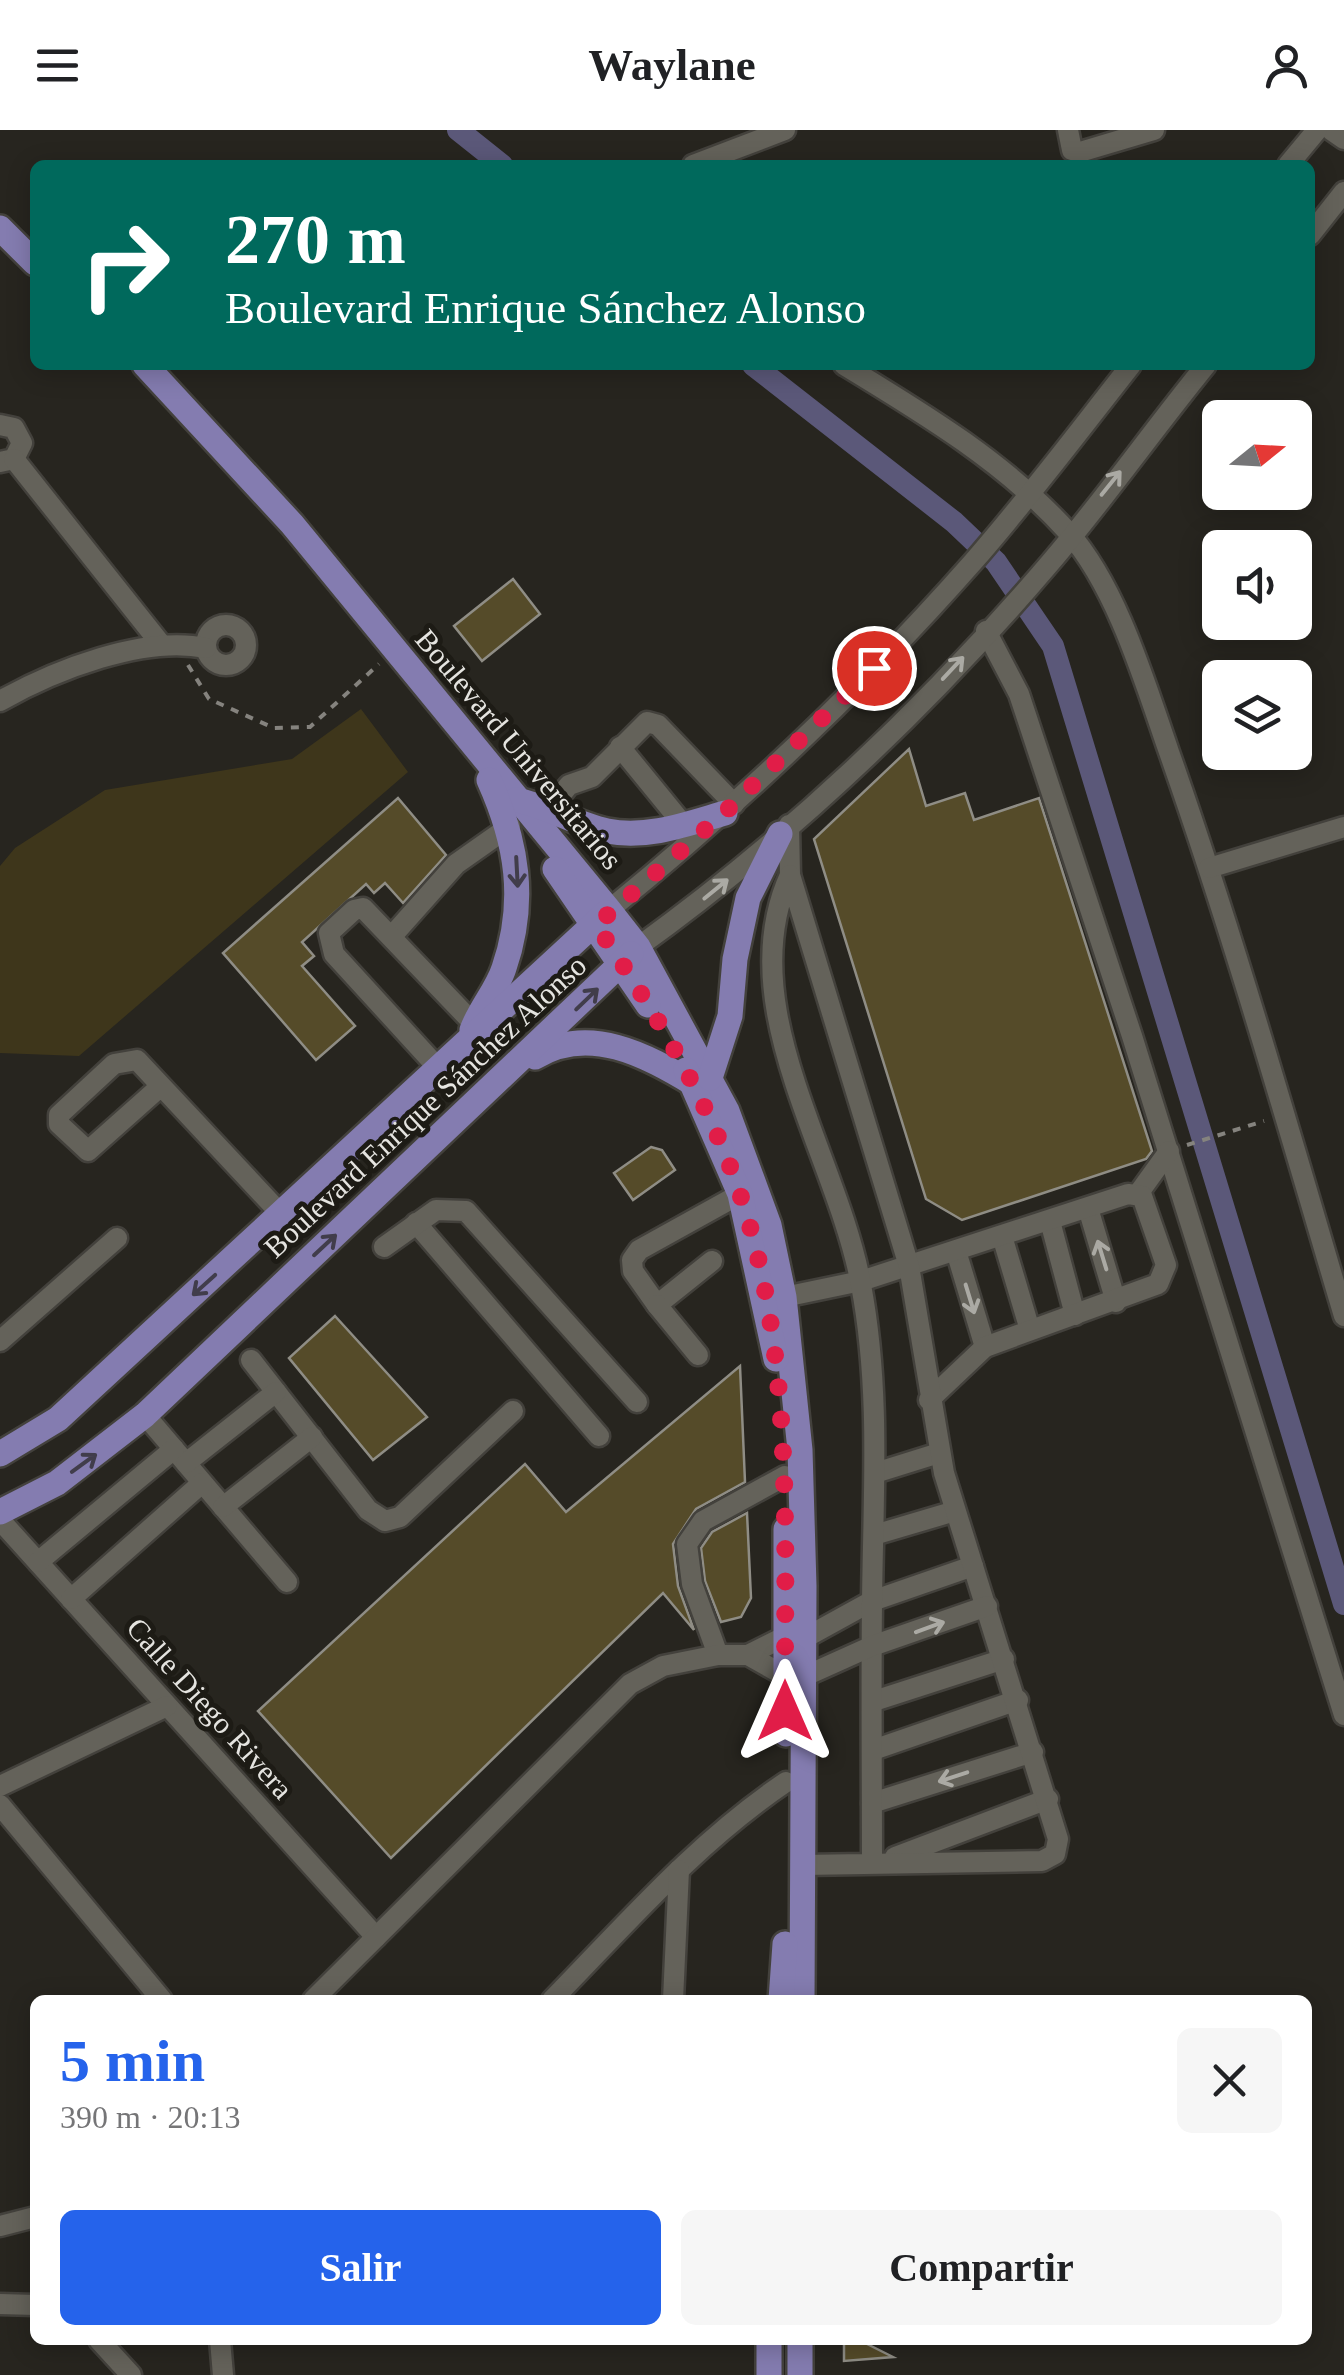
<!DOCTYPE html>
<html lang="es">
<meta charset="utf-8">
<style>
body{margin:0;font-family:"Times New Roman",serif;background:#f6f6f6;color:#202124;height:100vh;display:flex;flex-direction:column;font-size:38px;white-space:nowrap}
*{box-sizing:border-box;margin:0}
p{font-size:32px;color:#757577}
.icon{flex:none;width:55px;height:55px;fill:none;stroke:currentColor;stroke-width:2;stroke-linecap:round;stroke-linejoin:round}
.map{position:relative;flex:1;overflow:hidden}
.drawer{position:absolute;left:30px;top:1865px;width:1282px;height:350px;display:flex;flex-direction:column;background:#fff;border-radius:15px;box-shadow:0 5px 25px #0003}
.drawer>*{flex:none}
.hud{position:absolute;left:30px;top:30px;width:1285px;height:210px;border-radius:15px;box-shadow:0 5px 25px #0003;background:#00695c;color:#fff;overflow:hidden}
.needle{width:65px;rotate:72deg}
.controls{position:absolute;left:1202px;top:270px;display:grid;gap:20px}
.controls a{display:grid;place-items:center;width:110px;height:110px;border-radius:15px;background:#fff;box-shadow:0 5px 25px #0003;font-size:50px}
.pin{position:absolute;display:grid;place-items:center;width:85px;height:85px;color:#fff;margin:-42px;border:5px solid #fff;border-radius:50%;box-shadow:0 2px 10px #0007}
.me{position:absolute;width:110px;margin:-55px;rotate:0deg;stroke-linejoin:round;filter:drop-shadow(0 0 8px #0008)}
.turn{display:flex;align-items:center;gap:35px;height:210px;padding:0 30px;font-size:45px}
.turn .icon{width:130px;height:130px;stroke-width:2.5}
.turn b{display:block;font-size:70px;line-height:85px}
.round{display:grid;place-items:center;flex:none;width:105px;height:105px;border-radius:15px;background:#f6f6f6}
.head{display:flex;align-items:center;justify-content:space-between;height:170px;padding:0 30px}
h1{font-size:60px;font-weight:800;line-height:75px;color:#2563eb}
.button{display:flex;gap:20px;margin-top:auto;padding:20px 30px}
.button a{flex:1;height:115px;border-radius:15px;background:#2563eb;color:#fff;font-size:40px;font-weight:800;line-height:115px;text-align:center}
.button a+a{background:#f6f6f6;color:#202124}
header{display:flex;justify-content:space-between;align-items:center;height:130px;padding:0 30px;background:#fff;font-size:45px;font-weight:800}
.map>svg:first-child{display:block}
</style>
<header><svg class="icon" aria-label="menu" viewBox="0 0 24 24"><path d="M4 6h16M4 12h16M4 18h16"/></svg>Waylane<svg class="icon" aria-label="person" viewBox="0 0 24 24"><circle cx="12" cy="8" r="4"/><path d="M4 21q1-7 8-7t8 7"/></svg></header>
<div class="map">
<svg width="1344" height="2245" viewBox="0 0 1344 2245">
<rect width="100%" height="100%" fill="#27251f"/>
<!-- green -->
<polygon fill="#3e361b" points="361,579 408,642 79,926 0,923 0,736 15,718 105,660 292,629"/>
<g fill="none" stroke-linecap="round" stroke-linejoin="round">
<!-- canal -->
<g stroke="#5b5879" stroke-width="22">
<polyline points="458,0 502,35"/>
<polyline points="753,235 954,392 996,432 1053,516 1344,1474"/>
</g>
</g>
<!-- building -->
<g fill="#554b29" stroke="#8f8d85" stroke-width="2.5">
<polygon points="513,449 540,484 482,531 454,496"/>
<polygon points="909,619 926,676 965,663 974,690 1039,668 1152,1021 1146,1029 962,1090 926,1069 814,709"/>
<polygon points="398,668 446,725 403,773 385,753 374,763 366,754 302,812 314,826 302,836 355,896 316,930 223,823"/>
<polygon points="651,1017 662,1020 675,1040 633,1070 614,1043"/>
<polygon points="335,1186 427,1287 373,1330 289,1228"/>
<polygon points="740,1236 745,1352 696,1379 673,1414 678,1456 694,1500 663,1463 391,1728 258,1581 525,1334 566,1382"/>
<polygon points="747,1383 751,1468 741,1487 721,1492 705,1451 701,1418 712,1402"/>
<polygon points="844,2210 859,2210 893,2227 844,2231"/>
</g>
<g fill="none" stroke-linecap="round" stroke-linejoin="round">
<defs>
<g id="minor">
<polyline points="1068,0 1072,20 1080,22 1154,0"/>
<polyline points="1331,0 1344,9"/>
<polyline points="693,35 785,0"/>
<polyline points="1288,35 1317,0"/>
<polyline points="1310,105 1344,62"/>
<path d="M844 235C923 283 1006 333 1068 402 1117 457 1145 553 1169 622 1234 807 1288 997 1344 1186"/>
<polyline points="0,295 14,298 22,313 14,329 0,332"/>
<polyline points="14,329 160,513"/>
<circle cx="226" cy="515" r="20"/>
<polyline points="986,501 1019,564 1132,906 1344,1585"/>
<path d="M0 571C55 540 144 505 206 518"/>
<polyline points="620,617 691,704"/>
<polyline points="551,677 569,655 592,647 647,592 658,595 734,674"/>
<polyline points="789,695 790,745"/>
<polyline points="1209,738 1344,697"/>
<path d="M609 780C739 674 863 557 973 432 1029 368 1079 301 1131 235"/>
<polyline points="392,806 456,734 510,696"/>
<path d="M638 817C789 708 929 575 1050 433 1104 370 1153 300 1206 235"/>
<polyline points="439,939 334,824 329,803 354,780 363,778 474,894"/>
<polyline points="161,956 88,1021 59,994 59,985 114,934 137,930 281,1084"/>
<polyline points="1138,1064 1169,1021"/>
<polyline points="1088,1078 1116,1172"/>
<polyline points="1050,1091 1075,1185"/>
<polyline points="416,1093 599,1306"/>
<polyline points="1002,1106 1030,1200"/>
<polyline points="384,1117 436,1080 466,1081 637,1272"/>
<polyline points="956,1121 985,1217"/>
<polyline points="712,1131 657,1175 633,1141 632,1130 639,1120 740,1064"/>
<polyline points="784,1167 861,1151 1128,1064 1142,1066 1166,1135 1158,1154 985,1217 929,1270"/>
<polyline points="657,1175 698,1225"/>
<polyline points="0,1211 117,1108"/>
<polyline points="251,1230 368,1380 385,1391 400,1387 513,1281"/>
<polyline points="145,1285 287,1452"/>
<polyline points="186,1333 276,1262"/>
<polyline points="875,1343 939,1323"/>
<polyline points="223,1377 312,1307"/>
<polyline points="0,1390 376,1807"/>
<polyline points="874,1405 955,1381"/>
<polyline points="38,1432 174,1319"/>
<polyline points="71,1469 202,1353"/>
<polyline points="718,1525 692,1454 687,1414 703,1391 785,1346"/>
<polyline points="748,1525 786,1506 803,1509 872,1471 973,1436"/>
<polyline points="874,1571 1004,1529"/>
<polyline points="873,1620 1018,1570"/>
<polyline points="0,1656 167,1576"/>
<polyline points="872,1673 1033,1622"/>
<polyline points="0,1675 162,1870"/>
<polyline points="895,1727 1048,1669"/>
<path d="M803 1735 1042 1731 1055 1724 1058 1709 944 1343 909 1136 790 745C730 876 838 1026 861 1155 881 1260 873 1367 872 1473 871 1559 872 1645 872 1732"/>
<polyline points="313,1870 630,1554 663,1536 718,1525 748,1525 785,1546 803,1547 872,1516 987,1476"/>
<path d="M552 1870C626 1794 697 1712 786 1652"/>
<polyline points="673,1870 679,1740"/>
<polyline points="0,2096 35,2087"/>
<polyline points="0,2174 35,2175"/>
<polyline points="99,2210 131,2245"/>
<polyline points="220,2210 223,2245"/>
</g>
<g id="major">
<polyline points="0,98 35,133"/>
<polyline points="145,235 292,394 609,780 638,817 727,981 769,1095 784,1167 800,1320 804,1456 802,1870"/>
<path d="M516 670C548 676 575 694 607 701 647 709 687 694 725 683"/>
<polyline points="555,739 648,875"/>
<path d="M472 900C480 878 497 860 504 838 527 771 517 712 489 650"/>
<path d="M535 927C589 894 646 925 694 954"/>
<polyline points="686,940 740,1064 776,1229"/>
<polyline points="710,948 730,886 735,829 748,768 780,704"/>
<polyline points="0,1324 58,1289 606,783"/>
<polyline points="0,1382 57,1353 145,1285 631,824"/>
<polyline points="786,1604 786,1399"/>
<polyline points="781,1870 785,1814"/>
<polyline points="769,2210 769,2245"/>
<polyline points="800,2245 800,2210"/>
</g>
</defs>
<!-- minor casing -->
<use href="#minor" stroke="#43413c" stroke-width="25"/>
<!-- major casing -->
<use href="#major" stroke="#43413c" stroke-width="30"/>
<!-- path -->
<g stroke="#85837e" stroke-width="4" stroke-dasharray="8 8" stroke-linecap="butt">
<polyline points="188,535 209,569 274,598 310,597 379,534"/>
<polyline points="1187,1015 1264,991"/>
</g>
<!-- minor -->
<use href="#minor" stroke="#64625a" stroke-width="20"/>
<!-- major -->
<use href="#major" stroke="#847cb0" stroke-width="25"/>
</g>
<!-- one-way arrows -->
<defs><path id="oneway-shaft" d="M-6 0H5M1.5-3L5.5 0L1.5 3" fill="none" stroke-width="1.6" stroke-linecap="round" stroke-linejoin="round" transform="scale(2.5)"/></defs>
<g stroke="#abaaa4">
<use href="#oneway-shaft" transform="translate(1111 353) rotate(-51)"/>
<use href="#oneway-shaft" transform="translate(953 538) rotate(-47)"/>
<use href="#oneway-shaft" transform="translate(716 759) rotate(-39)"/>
<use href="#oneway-shaft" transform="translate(1102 1125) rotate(-107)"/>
<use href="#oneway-shaft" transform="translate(970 1169) rotate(73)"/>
<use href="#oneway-shaft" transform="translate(930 1497) rotate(-20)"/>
<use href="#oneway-shaft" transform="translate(953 1647) rotate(162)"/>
</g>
<g stroke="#413d4b">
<use href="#oneway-shaft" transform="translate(517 742) rotate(87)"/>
<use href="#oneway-shaft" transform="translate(587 869) rotate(-44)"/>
<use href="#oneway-shaft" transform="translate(325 1115) rotate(-43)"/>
<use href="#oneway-shaft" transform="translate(204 1155) rotate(138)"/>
<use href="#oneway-shaft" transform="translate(84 1333) rotate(-36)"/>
</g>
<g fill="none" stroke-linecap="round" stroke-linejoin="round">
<!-- route -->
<path stroke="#e11d48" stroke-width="18" stroke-dasharray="0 32.4" d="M785 1581C784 1396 797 1201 726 1026 693 944 646 868 596 795L724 683 874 538"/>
</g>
<g text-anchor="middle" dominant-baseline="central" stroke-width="10" stroke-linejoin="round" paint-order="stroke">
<!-- street labels -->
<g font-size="30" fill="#e5e4e0" stroke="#1d1b15">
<text transform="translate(519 619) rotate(50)">Boulevard Universitarios</text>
<text transform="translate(425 976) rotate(-43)">Boulevard Enrique Sánchez Alonso</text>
<text transform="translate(210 1578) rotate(48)">Calle Diego Rivera</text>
</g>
</g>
</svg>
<div class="controls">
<a><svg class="needle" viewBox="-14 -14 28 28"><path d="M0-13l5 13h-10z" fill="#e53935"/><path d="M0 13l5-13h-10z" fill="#757577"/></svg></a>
<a><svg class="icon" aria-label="sound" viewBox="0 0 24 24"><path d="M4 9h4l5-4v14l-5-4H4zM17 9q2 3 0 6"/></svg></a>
<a><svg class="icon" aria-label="layers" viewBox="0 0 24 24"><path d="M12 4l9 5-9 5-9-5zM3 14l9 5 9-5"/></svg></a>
</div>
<div class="pin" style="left:874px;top:538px;background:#d93025"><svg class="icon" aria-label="arrive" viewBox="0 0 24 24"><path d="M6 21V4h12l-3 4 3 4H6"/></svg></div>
<svg class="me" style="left:785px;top:1581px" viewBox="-20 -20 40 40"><path d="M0-17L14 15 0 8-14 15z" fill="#e11d48" stroke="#fff" stroke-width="4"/></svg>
<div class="hud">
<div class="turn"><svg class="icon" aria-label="right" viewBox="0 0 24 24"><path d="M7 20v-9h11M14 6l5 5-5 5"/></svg><div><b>270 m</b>Boulevard Enrique Sánchez Alonso</div></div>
</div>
<section class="drawer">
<div class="head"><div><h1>5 min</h1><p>390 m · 20:13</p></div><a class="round"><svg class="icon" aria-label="close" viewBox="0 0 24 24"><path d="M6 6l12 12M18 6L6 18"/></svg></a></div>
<div class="button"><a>Salir</a><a>Compartir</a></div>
</section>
</div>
